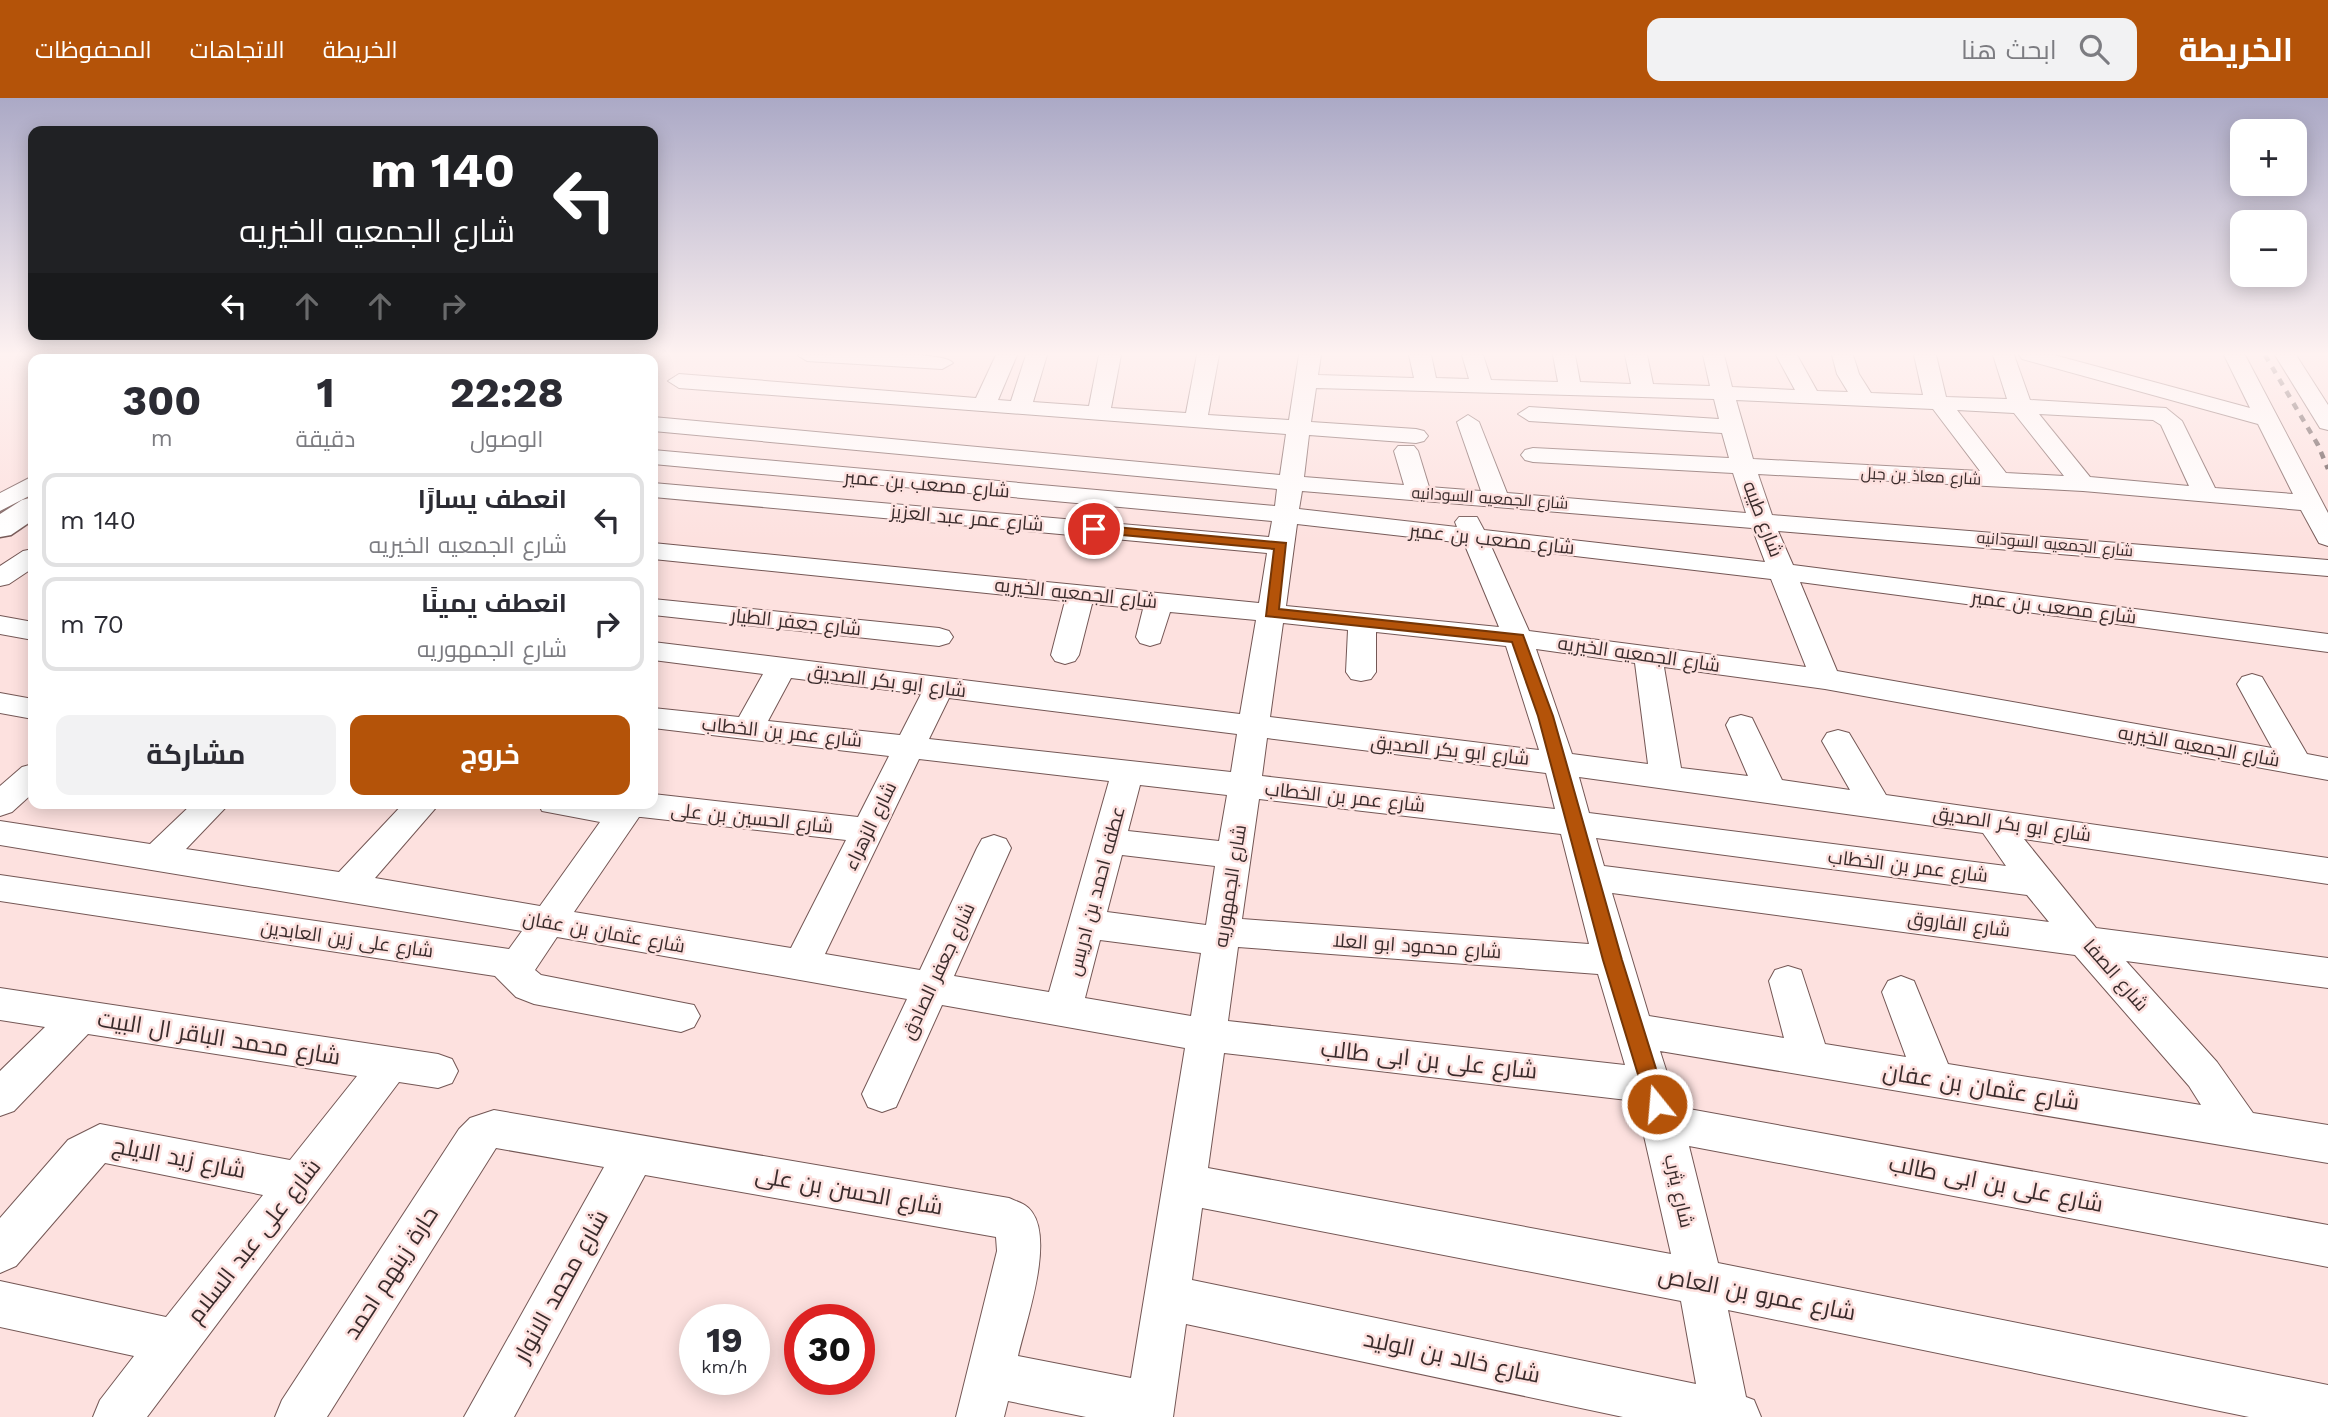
<!DOCTYPE html>
<html lang="ar">
<meta charset="utf-8">
<style>
body{margin:0;font-family:"Work Sans",Cairo,sans-serif;background:#f2f2f3;color:#2b2b33;direction:rtl;height:100vh;display:flex;flex-direction:column;font-size:26px;white-space:nowrap}
*{box-sizing:border-box;margin:0}
p{font-size:23px;color:#7c7c81}
.icon{flex:none;width:38px;height:38px;fill:none;stroke:currentColor;stroke-width:2;stroke-linecap:round;stroke-linejoin:round}
.map{position:relative;flex:1;overflow:hidden;direction:ltr}
.drawer{position:absolute;left:28px;top:256px;width:630px;height:455px;display:flex;flex-direction:column;background:#fff;border-radius:14px;box-shadow:0 4px 18px #0003;direction:rtl}
.drawer>*{flex:none}
.top-card{position:absolute;left:28px;top:28px;width:630px;height:214px;border-radius:14px;box-shadow:0 4px 18px #0003;direction:rtl;background:#202124;color:#fff;overflow:hidden}
.tools{position:absolute;left:2230px;top:21px;display:grid;gap:14px}
.tools a{display:grid;place-items:center;width:77px;height:77px;border-radius:14px;background:#fff;box-shadow:0 4px 18px #0003;font-size:35px}
.speed{position:absolute;left:679px;top:1206px;display:flex;gap:14px;font-size:35px;font-weight:700;text-align:center}
.speed>*{display:grid;place-content:center;width:91px;height:91px;border-radius:50%;background:#fff;box-shadow:0 4px 18px #0003;line-height:1}
.speed small{font-size:18px;font-weight:400}
.speed .limit{border:10px solid #d22;background:#fff;color:#111}
.pin{position:absolute;display:grid;place-items:center;width:60px;height:60px;color:#fff;margin:-30px;border:4px solid #fff;border-radius:50%;box-shadow:0 2px 7px #0007}
.me{position:absolute;width:77px;margin:-38px;rotate:343deg;stroke-linejoin:round;filter:drop-shadow(0 0 5px #0008)}
.turn{display:flex;align-items:center;gap:24px;height:147px;padding:0 28px;font-size:32px}
.turn .icon{width:91px;height:91px;stroke-width:2.5}
.turn b{display:block;font-size:49px;line-height:60px}
.lanes{display:flex;align-items:center;height:66px;padding:0 28px;background:#0003;justify-content:center;gap:35px;direction:ltr}
.lanes .off{opacity:.35}
.eta{display:flex;justify-content:space-evenly;align-items:center;height:119px;text-align:center}
.eta b{font-size:42px;font-weight:700;line-height:49px}
.primary-button{display:flex;gap:14px;margin-top:auto;padding:14px 28px}
.primary-button a{flex:1;height:80px;border-radius:14px;background:#b45309;color:#fff;font-size:28px;font-weight:700;line-height:80px;text-align:center}
.primary-button a+a{background:#f2f2f3;color:#2b2b33}
ul{padding:0;list-style:none}
li{display:flex;align-items:center;gap:21px;height:94px;margin:0 14px 10px;padding:0 14px;border:4px solid #e1e1e2;border-radius:14px}
li div{flex:1}
li b{display:block;font-size:26px}
li em{font-style:normal}
header{display:flex;align-items:center;gap:42px;box-sizing:border-box;height:98px;padding:0 35px;background:#b45309;color:#fff}
header strong{font-size:33px}
nav{display:flex;gap:38px;margin-inline-start:auto;font-size:24px}
.search{width:490px;height:63px;background:#f2f2f3;display:flex;align-items:center;gap:18px;box-sizing:border-box;padding:0 24px;border-radius:14px;color:#7c7c81;font-size:26px}
.map>svg:first-child{display:block}
</style>
<header>
<strong>الخريطة</strong>
<div class="search"><svg class="icon" aria-label="search" viewBox="0 0 24 24"><circle cx="10" cy="10" r="6"/><path d="M15 15l6 6"/></svg>ابحث هنا</div>
<nav><a>الخريطة</a><a>الاتجاهات</a><a>المحفوظات</a></nav>
</header>
<div class="map">
<svg width="2328" height="1319" viewBox="0 0 2328 1319">
<rect width="100%" height="100%" fill="#fde1df"/>
<g fill="none" stroke-linecap="round" stroke-linejoin="round">
<defs>
<g id="minor">
<polygon points="220,257 243,257 241,261 218,261"/>
<path d="M797 257C820 257 943 251 953 265L942 271 807 263Z"/>
<path d="M996 257H1017L998 302 1011 303 1026 257H1047L1033 304 1089 308 1099 257H1121L1111 310 1186 315 1197 257H1219L1208 317 1289 322 1299 257H1321L1318 277 1414 280 1409 257H1431L1436 280 1469 281 1462 257H1483L1491 282 1558 284 1553 257H1575L1580 284 1631 286 1625 257H1647L1653 286 1710 288 1703 257H1724L1732 289 1795 292 1776 257H1797L1817 293 1848 294 1837 276 1832 257H1853L1859 276 1871 295 1923 297 1914 257H1936L1946 299 2007 301 1993 257H2014L2030 302 2166 310 2182 323 2215 390 2293 396 2258 326 2022 261 2019 257H2054L2250 310 2224 257H2245L2328 415V448L2319 445 2301 412 2083 393 1758 376 1772 417 2328 462V478L1778 433 1793 467 2328 536V554L1800 484 1837 573 2272 650 2237 586 2242 579 2252 576 2262 579 2307 656 2328 660V682L1825 591 1664 569 1681 670 1748 678 1726 627 1730 620 1741 617 1752 620 1782 682 1850 692 1822 643 1827 635 1838 632 1849 635 1886 697 2328 760V786L2024 741 2096 830 2328 860V890L2126 863 2217 964 2253 1015 2328 1027V1065L1660 953 1678 1009 2328 1127V1169L1689 1048 1718 1165 2328 1287V1319H2249L1728 1212 1746 1299 1754 1302 1761 1319H1623L1186 1226 1173 1319H1086L1008 1303 1004 1319H956L997 1153 996 1139 645 1077 514 1319H464L604 1069 496 1050 327 1319H275L282 1302 459 1031 470 1020 494 1012 1009 1100C1018 1104 1027 1106 1032 1114 1054 1144 1026 1223 1018 1258L1131 1280 1185 950 942 907 896 1009 882 1014 868 1009 862 996 907 901 557 839 535 872 541 877 694 907 700 918 694 929 681 934 534 906 516 899 495 878 0 803V777L509 851 522 833 0 747V723L150 746 193 705H230L186 751 339 774 404 705H440L375 780 540 808 600 724 542 713 538 705H653V696L858 719 889 658 653 630V610L739 619 763 576 653 562V544L1240 616 1256 522 1170 514 1160 545 1150 548 1140 545 1136 539 1143 511 1092 506 1079 557 1075 563 1065 566 1055 563 1051 557 1065 503 653 461V445L1259 505 1267 455 653 399V385L1269 439 1272 423 653 366V352L1275 408 1277 391 653 333V319L1280 377 1286 336 679 290 668 283 679 276 976 300ZM1316 290 1714 301 1719 321 1529 309 1518 316 1529 323 1722 335 1729 360 1533 350 1525 352 1521 357 1525 362 1533 364 1733 375 1746 415 1507 395 1479 324 1468 317 1457 324 1481 393 1429 389 1418 353 1414 348H1398L1394 353 1404 387 1304 379 1309 337 1416 345 1424 343 1428 338 1424 333 1416 331 1311 324ZM1736 302 1933 311 1980 373 1753 361ZM1957 312 2014 315 2064 378 2006 375ZM2039 316 2153 322 2161 327 2189 388 2090 379ZM1302 393 1752 430 1765 464 1484 432 1477 419H1459L1455 424 1457 429 1299 411ZM1297 426 1464 445 1499 529 1286 508ZM1491 448 1771 481 1806 569 1529 533ZM1283 525 1348 532 1346 574 1351 581 1361 583 1371 581 1376 574V534L1506 548 1539 652 1270 619ZM1536 551 1635 565 1648 666 1572 656ZM791 580 921 596 900 637 768 623ZM949 600 1237 636 1231 674 929 641ZM1267 640 1546 675 1555 711 1262 678ZM919 661 1109 683 1049 894 954 878 1011 750 1006 741 994 737 982 741 977 750 920 872 825 856ZM1579 679 1983 735 2006 768 1589 715ZM1140 687 1227 697 1219 743 1128 733ZM1259 701 1561 736 1589 846 1242 821ZM639 719H641L846 742 791 850 574 814ZM1596 740 2027 797 2049 824 1604 768ZM1122 757 1215 768 1206 827 1107 814ZM1612 795 2075 857 2189 988 2201 1007 1948 966 1914 883 1901 878 1888 883 1882 894 1906 959 1825 946 1801 872 1788 868 1775 872 1769 883 1784 940 1649 918ZM1100 842 1201 855 1191 918 1085 900ZM1238 849 1598 876 1625 967 1228 923ZM1224 955 1636 1003 1671 1156 1208 1070ZM1202 1110 1681 1203 1696 1286 1192 1182Z"/>
<polygon points="2275,257 2296,257 2328,307 2328,332 2320,330"/>
<polygon points="33,378 33,396 0,413 0,395"/>
<polygon points="33,451 33,470 9,486 0,488 0,468 23,453"/>
<polygon points="653,501 939,530 949,533 953,539 949,545 939,548 653,517"/>
<polygon points="0,518 33,524 33,542 0,536"/>
<polygon points="0,595 33,601 33,621 0,615"/>
<polygon points="33,666 33,695 12,714 0,718 0,688 22,669"/>
<polygon points="0,890 438,956 452,961 458,973 452,985 438,990 399,984 147,1319 93,1319 100,1302 134,1258 0,1229 0,1183 166,1219 263,1097 105,1065 16,1168 0,1175 0,1120 68,1042 100,1026 290,1062 357,978 88,936 14,1013 0,1018 0,973 45,929 0,922"/>
</g>
<g id="major">
<polygon points="247,257 276,257 273,261 244,261"/>
<polygon points="33,399 33,422 11,437 0,439 0,416 22,402"/>
</g>
</defs>
<!-- minor casing -->
<use href="#minor" stroke="#745755" stroke-width="2"/>
<!-- major casing -->
<use href="#major" stroke="#745755" stroke-width="3"/>
<!-- minor -->
<use href="#minor" fill="#fff" fill-rule="evenodd"/>
<!-- major -->
<use href="#major" fill="#fff" fill-rule="evenodd"/>
<!-- rail -->
<polyline stroke="#574646" stroke-width="4.5" stroke-dasharray="7 7" stroke-linecap="butt" points="2265,257 2318,347 2328,371"/>
</g>
<!-- sky -->
<linearGradient id="sky" x2="0" y2="1"><stop stop-color="#aba9c6"/><stop offset="0.58" stop-color="#fef2f1"/><stop offset="1" stop-color="#fef2f1" stop-opacity="0"/></linearGradient>
<rect width="2328" height="442" fill="url(#sky)"/>
<!-- route -->
<polygon fill="#b45309" stroke="#753606" stroke-width="2" points="1094,427 1286,445 1279,511 1523,537 1553,618 1622,862 1667,1006 1664,1012 1657,1015 1650,1012 1647,1006 1603,862 1538,618 1512,544 1266,518 1274,451 1090,434 1090,428"/>
<g text-anchor="middle" dominant-baseline="central" stroke-width="5" stroke-linejoin="round" paint-order="stroke">
<!-- far-street labels -->
<g font-size="16" fill="#392b2b" stroke="#fde1df">
<text transform="translate(1921 378) rotate(3)">شارع معاذ بن جبل</text>
<text transform="translate(1490 400) rotate(4)">شارع الجمعيه السودانيه</text>
<text transform="translate(2055 446) rotate(5)">شارع الجمعيه السودانيه</text>
</g>
<!-- street labels -->
<g font-size="19" fill="#392b2b" stroke="#fde1df">
<text transform="translate(927 386) rotate(5)">شارع مصعب بن عمير</text>
<text transform="translate(967 420) rotate(5)">شارع عمر عبد العزيز</text>
<text transform="translate(1763 421) rotate(69)">شارع طيبه</text>
<text transform="translate(1492 441) rotate(6)">شارع مصعب بن عمير</text>
<text transform="translate(1076 495) rotate(6)">شارع الجمعيه الخيريه</text>
<text transform="translate(2054 509) rotate(7)">شارع مصعب بن عمير</text>
<text transform="translate(796 524) rotate(6)">شارع جعفر الطيار</text>
<text transform="translate(1639 556) rotate(8)">شارع الجمعيه الخيريه</text>
<text transform="translate(887 583) rotate(7)">شارع ابو بكر الصديق</text>
<text transform="translate(782 634) rotate(6)">شارع عمر بن الخطاب</text>
<text transform="translate(2199 648) rotate(10)">شارع الجمعيه الخيريه</text>
<text transform="translate(1450 652) rotate(6)">شارع ابو بكر الصديق</text>
<text transform="translate(1345 699) rotate(6)">شارع عمر بن الخطاب</text>
<text transform="translate(752 720) rotate(6)">شارع الحسين بن على</text>
<text transform="translate(2012 726) rotate(8)">شارع ابو بكر الصديق</text>
<text transform="translate(870 728) rotate(-64)">شارع الزهراء</text>
<text transform="translate(1908 768) rotate(7)">شارع عمر بن الخطاب</text>
<text transform="translate(1230 788) rotate(-81)">شارع الجمهوريه</text>
<text transform="translate(1096 793) rotate(-75)">عطفه احمد بن ادريس</text>
<text transform="translate(1959 826) rotate(7)">شارع الفاروق</text>
<text transform="translate(604 834) rotate(10)">شارع عثمان بن عفان</text>
<text transform="translate(347 841) rotate(8)">شارع على زين العابدين</text>
<text transform="translate(1417 848) rotate(4)">شارع محمود ابو العلا</text>
<text transform="translate(938 873) rotate(-65)">شارع جعفر الصادق</text>
<text transform="translate(2116 877) rotate(49)">شارع الصفا</text>
<text transform="translate(1679 1093) rotate(77)">شارع يثرب</text>
</g>
<!-- near-street labels -->
<g font-size="23" fill="#392b2b" stroke="#fde1df">
<text transform="translate(219 940) rotate(9)">شارع محمد الباقر ال البيت</text>
<text transform="translate(1429 962) rotate(6)">شارع على بن ابى طالب</text>
<text transform="translate(1981 989) rotate(9)">شارع عثمان بن عفان</text>
<text transform="translate(179 1060) rotate(11)">شارع زيد الايلج</text>
<text transform="translate(1996 1086) rotate(11)">شارع على بن ابى طالب</text>
<text transform="translate(849 1093) rotate(10)">شارع الحسن بن على</text>
<text transform="translate(254 1143) rotate(-52)">شارع على عبد السلام</text>
<text transform="translate(391 1175) rotate(-57)">حارة زينهم احمد</text>
<text transform="translate(561 1188) rotate(-61)">شارع محمد الانوار</text>
<text transform="translate(1757 1196) rotate(11)">شارع عمرو بن العاص</text>
<text transform="translate(1452 1259) rotate(12)">شارع خالد بن الوليد</text>
</g>
</g>
</svg>
<div class="tools">
<a>+</a>
<a>−</a>
</div>
<div class="speed"><div>19<small>km/h</small></div><div class="limit">30</div></div>
<div class="pin" style="left:1094px;top:431px;background:#d93025"><svg class="icon" aria-label="arrive" viewBox="0 0 24 24"><path d="M6 21V4h12l-3 4 3 4H6"/></svg></div>
<svg class="me" style="left:1657px;top:1006px" viewBox="-20 -20 40 40"><circle r="17" fill="#b45309" stroke="#fff" stroke-width="3"/><path d="M0-11L8 9 0 5-8 9z" fill="#fff"/></svg>
<div class="top-card">
<div class="turn"><svg class="icon" aria-label="left" viewBox="0 0 24 24"><path d="M17 20v-9H6M10 6l-5 5 5 5"/></svg><div><b>140 m</b>شارع الجمعيه الخيريه</div></div>
<div class="lanes"><svg class="icon" aria-label="left" viewBox="0 0 24 24"><path d="M17 20v-9H6M10 6l-5 5 5 5"/></svg><svg class="icon off" aria-label="ahead" viewBox="0 0 24 24"><path d="M12 20V5M6 11l6-6 6 6"/></svg><svg class="icon off" aria-label="ahead" viewBox="0 0 24 24"><path d="M12 20V5M6 11l6-6 6 6"/></svg><svg class="icon off" aria-label="right" viewBox="0 0 24 24"><path d="M7 20v-9h11M14 6l5 5-5 5"/></svg></div>
</div>
<section class="drawer">
<div class="eta">
<div><b>22:28</b><p>الوصول</p></div>
<div><b>1</b><p>دقيقة</p></div>
<div><b>300</b><p>m</p></div>
</div>
<ul>
<li><svg class="icon" aria-label="left" viewBox="0 0 24 24"><path d="M17 20v-9H6M10 6l-5 5 5 5"/></svg><div><b>انعطف يسارًا</b><p>شارع الجمعيه الخيريه</p></div><em>140 m</em></li>
<li><svg class="icon" aria-label="right" viewBox="0 0 24 24"><path d="M7 20v-9h11M14 6l5 5-5 5"/></svg><div><b>انعطف يمينًا</b><p>شارع الجمهوريه</p></div><em>70 m</em></li>
</ul>
<div class="primary-button"><a>خروج</a><a>مشاركة</a></div>
</section>
</div>
